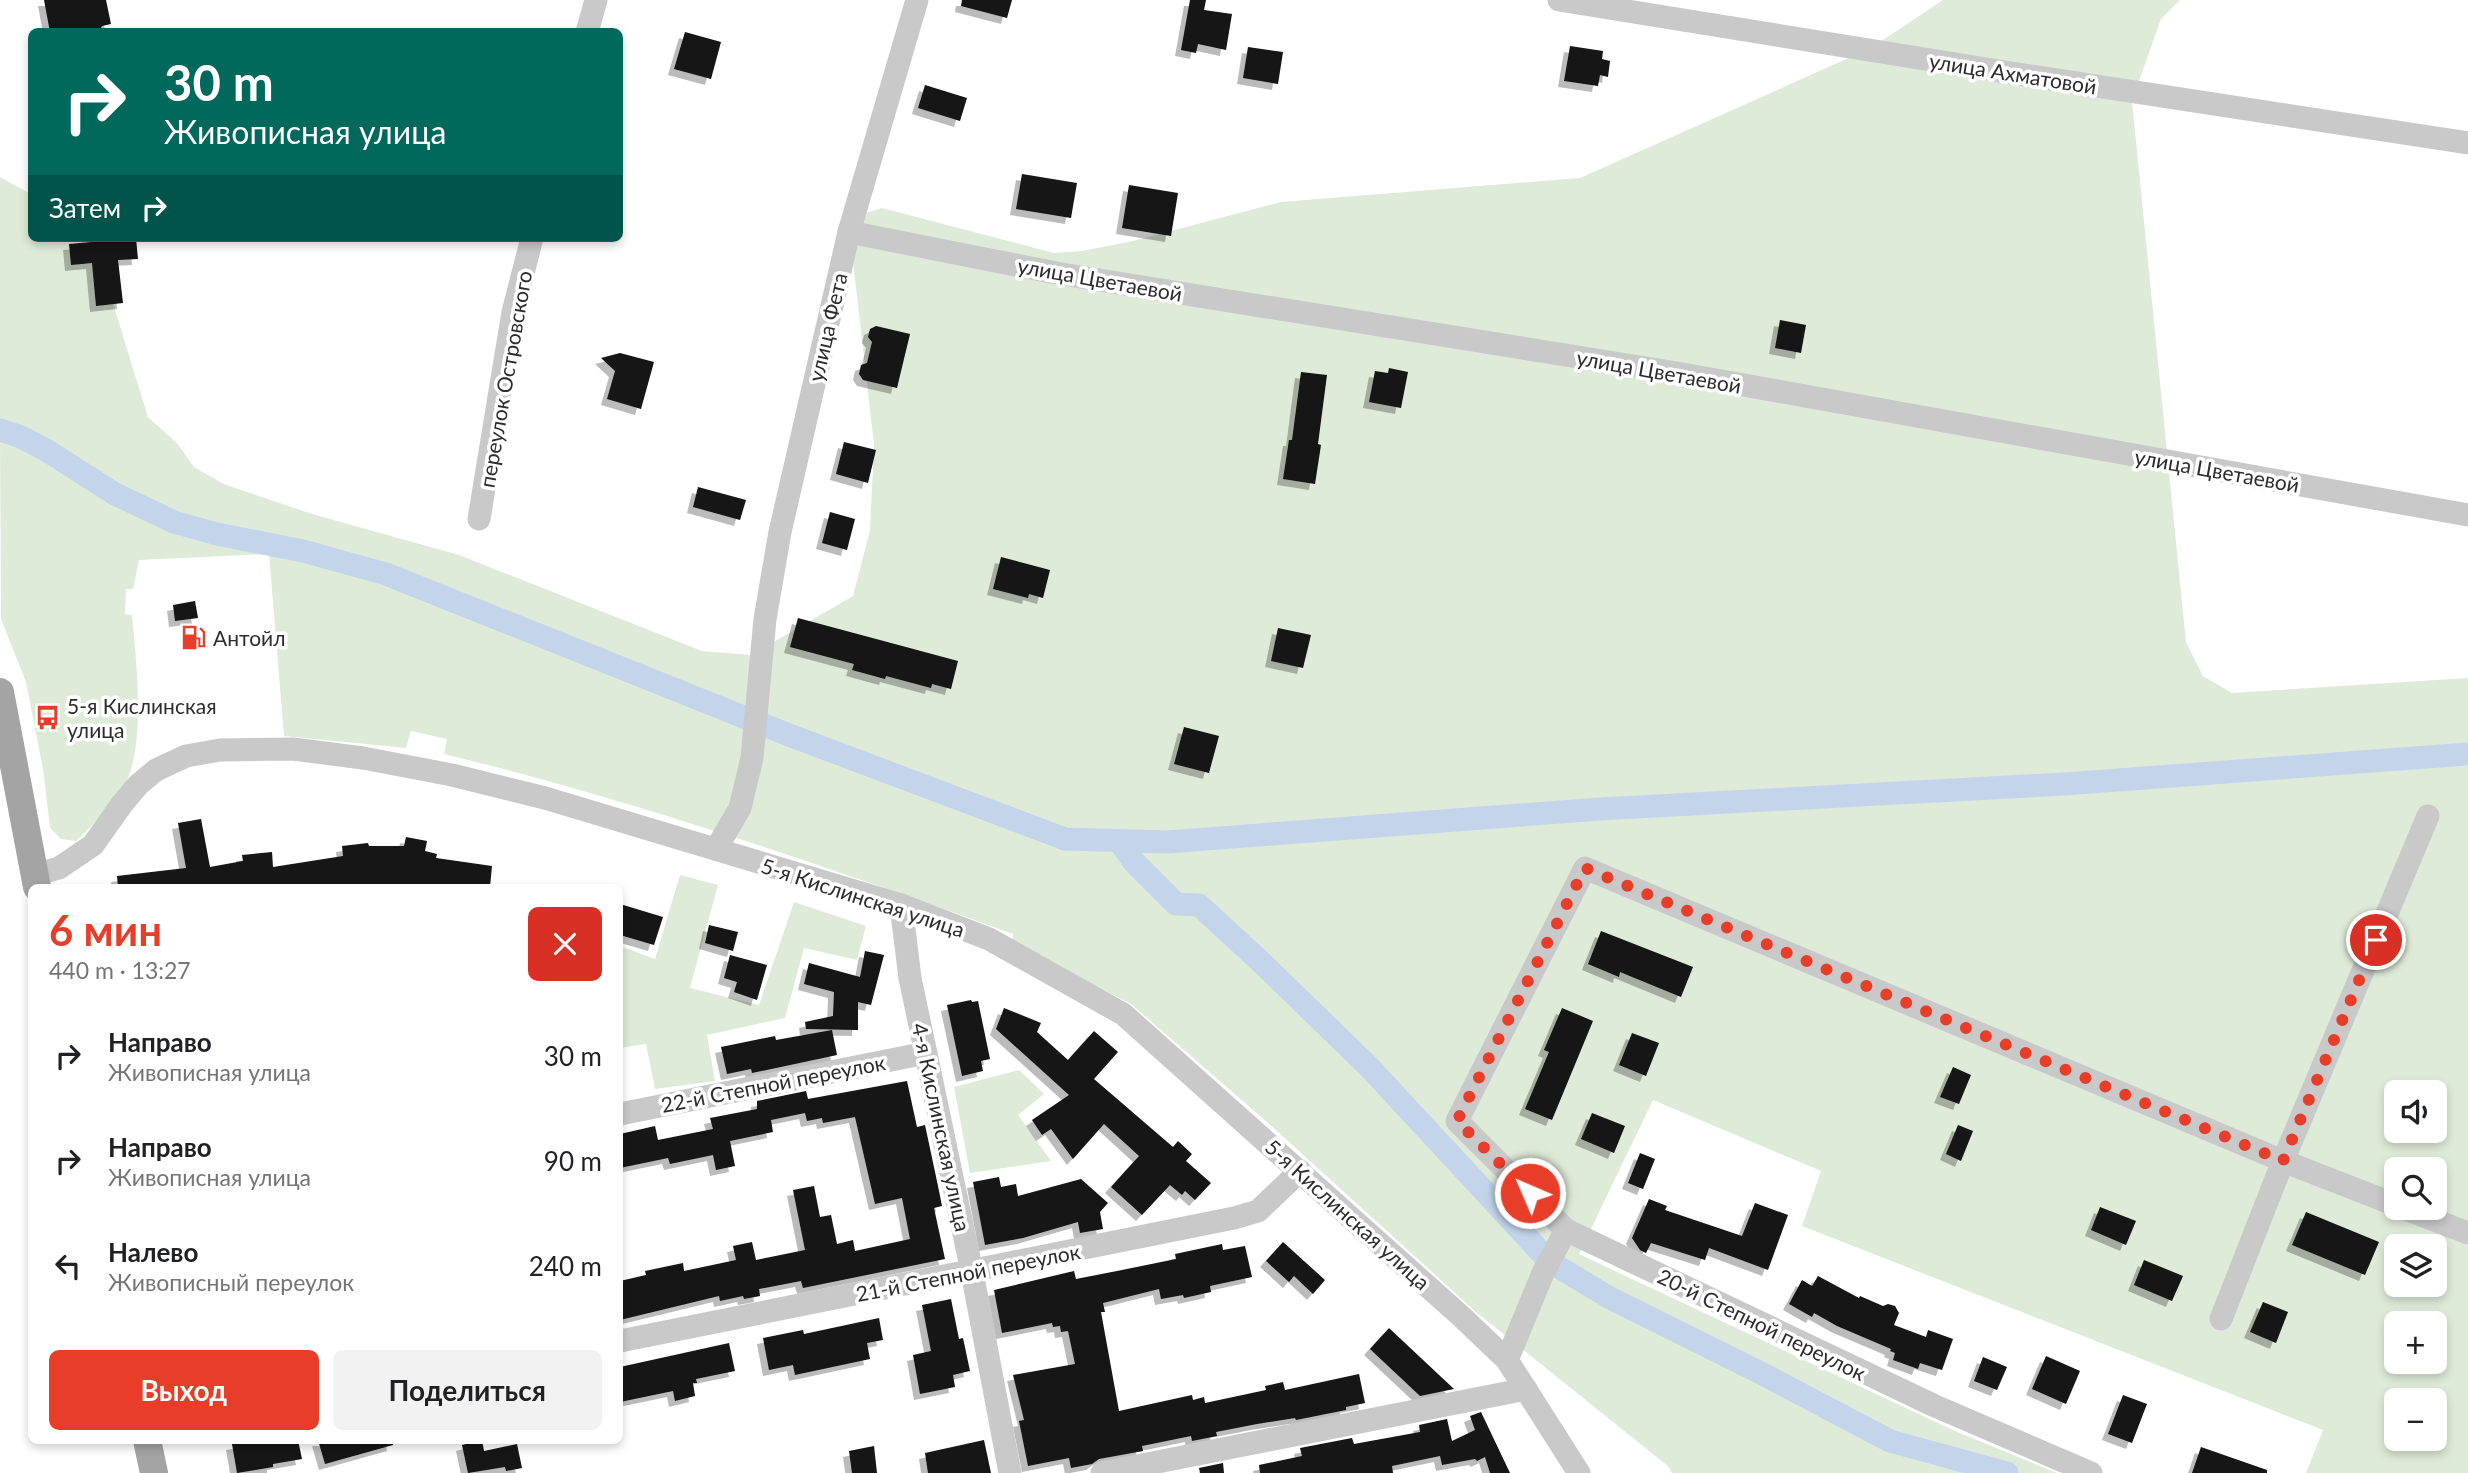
<!DOCTYPE html>
<html lang="ru">
<meta charset="utf-8">
<style>
body{margin:0;font-family:Lato,sans-serif;background:#f2f2f2;color:#202124;height:100vh;display:flex;flex-direction:column;font-size:26px;white-space:nowrap}
*{box-sizing:border-box;margin:0}
p{font-size:23px;color:#757577}
.icon{flex:none;width:38px;height:38px;fill:none;stroke:currentColor;stroke-width:2;stroke-linecap:round;stroke-linejoin:round}
.map{position:relative;flex:1;overflow:hidden}
.side{position:absolute;left:28px;top:884px;width:595px;height:560px;display:flex;flex-direction:column;background:#fff;border-radius:10px;box-shadow:0 4px 10px #0003}
.side>*{flex:none}
.top-card{position:absolute;left:28px;top:28px;width:595px;height:214px;border-radius:10px;box-shadow:0 4px 10px #0003;background:#00695c;color:#fff;overflow:hidden}
.tools{position:absolute;left:2384px;top:1080px;display:grid;gap:14px}
.tools a{display:grid;place-items:center;width:63px;height:63px;border-radius:10px;background:#fff;box-shadow:0 4px 10px #0003;font-size:35px}
.pin{position:absolute;display:grid;place-items:center;width:60px;height:60px;color:#fff;margin:-30px;border:4px solid #fff;border-radius:50%;box-shadow:0 2px 7px #0007}
.me{position:absolute;width:77px;margin:-38px;rotate:315deg;stroke-linejoin:round;filter:drop-shadow(0 0 5px #0008)}
.turn{display:flex;align-items:center;gap:24px;height:147px;padding:0 21px;font-size:32px}
.turn .icon{width:91px;height:91px;stroke-width:2.5}
.turn b{display:block;font-size:49px;line-height:60px}
.then{display:flex;align-items:center;height:66px;padding:0 21px;background:#0003;gap:14px;font-size:26px}
.round{display:grid;place-items:center;flex:none;width:74px;height:74px;border-radius:10px;background:#f2f2f2}
.headline{display:flex;align-items:center;justify-content:space-between;height:119px;padding:0 21px}
h1{font-size:42px;font-weight:700;line-height:52px;color:#e83d29}
.action{display:flex;gap:14px;margin-top:auto;padding:14px 21px}
.action a{flex:1;height:80px;border-radius:10px;background:#e83d29;color:#fff;font-size:28px;font-weight:700;line-height:80px;text-align:center}
.action a+a{background:#f2f2f2;color:#202124}
ul{padding:0;list-style:none}
li{display:flex;align-items:center;gap:21px;height:105px;padding:0 21px}
li div{flex:1}
li b{display:block;font-size:26px}
li em{font-style:normal}
.map>svg:first-child{display:block}
</style>
<div class="map">
<svg width="2468" height="1473" viewBox="0 0 2468 1473">
<defs>
<filter id="shadow"><feDropShadow dx="-6" dy="6" stdDeviation="0" flood-color="#0004"/></filter>
</defs>
<rect width="100%" height="100%" fill="#fff"/>
<!-- green -->
<g fill="#dfebd9" fill-rule="evenodd">
<path d="M1943 0H2180L2161 19 2132 101 2186 642 2203 676 2232 693 2468 678V1473H2306L2323 1430 1802 1226 1821 1171 1653 1100 1579 1254 1955 1431 2057 1473H1672L1669 1467 1476 1312 1268 1123 1131 1004 1012 943 1013 934C826 866 637 801 444 754L447 739 411 731 406 748 284 736 269 554 139 560 133 589H126L125 614 132 615C136 659 147 750 123 788 111 808 93 825 76 841L61 839 50 828 43 769 26 682 1 619 0 434 20 440 58 461 43 441 0 425V177L31 194 32 238H90L107 284 148 417 177 443 194 467 224 484 312 514 459 555 702 651 751 655 853 596 870 530 874 445 850 235 856 216 882 208 1054 253 1082 251 1133 241 1281 202 1580 178 1871 48ZM2396 1092H2434V1130H2396ZM2396 1169H2434V1208H2396ZM2396 1246H2434V1284H2396ZM2396 1323H2434V1362H2396ZM2396 1400H2434V1438H2396Z"/>
<polygon points="680,875 718,885 690,988 759,1005 794,902 866,926 857,960 804,948 785,1018 707,1035 715,1081 655,1089 646,1044 620,1048 620,946 655,959"/>
<polygon points="1019,1070 1044,1094 1018,1115 1051,1161 970,1173 954,1087"/>
</g>
<g fill="none" stroke-linecap="round" stroke-linejoin="round">
<!-- canal -->
<g stroke="#c4d5eb" stroke-width="23">
<polyline points="0,430 21,437 46,450 115,494 174,522 217,534 303,551 386,574 789,735 1065,839 1167,842 1600,809 2064,784 2468,754"/>
<polyline points="1123,841 1122,845 1134,862 1176,904 1199,905 1261,962 1370,1068 1550,1262 1610,1298 1763,1374 1890,1441 2007,1473"/>
</g>
</g>
<!-- building -->
<g fill="#131313" filter="url(#shadow)">
<polygon points="44,0 106,0 111,24 102,26 98,32 50,32"/>
<polygon points="962,0 1012,0 1007,18 961,6"/>
<polygon points="1190,0 1206,0 1204,10 1232,14 1226,50 1198,44 1196,53 1181,50"/>
<polygon points="685,32 721,42 711,79 674,69"/>
<polygon points="1570,46 1603,51 1602,59 1610,61 1608,77 1600,75 1598,86 1564,81"/>
<polygon points="1248,47 1283,52 1278,84 1243,78"/>
<polygon points="925,85 967,98 960,121 918,108"/>
<polygon points="1022,174 1077,183 1071,218 1016,209"/>
<polygon points="1129,185 1178,193 1171,236 1122,228"/>
<polygon points="136,238 138,259 118,260 123,303 96,306 92,263 71,265 69,244"/>
<polygon points="1780,320 1806,325 1801,353 1775,348"/>
<polygon points="876,326 910,334 897,388 863,380 859,374 861,365 867,363 872,342 868,337 870,329"/>
<polygon points="620,353 654,362 641,409 607,399 615,371 601,358"/>
<polygon points="1389,368 1408,372 1401,408 1369,402 1375,371 1388,373"/>
<polygon points="1301,372 1327,375 1318,444 1321,445 1315,484 1283,479 1289,440 1292,440"/>
<polygon points="844,442 876,450 868,483 836,474"/>
<polygon points="698,487 746,500 740,520 693,507"/>
<polygon points="830,512 855,519 847,550 822,543"/>
<polygon points="1001,557 1050,570 1043,598 1029,594 1028,598 993,589"/>
<polygon points="195,601 198,618 175,621 173,605"/>
<polygon points="798,618 958,661 951,689 932,684 931,688 886,676 885,679 852,670 854,664 790,647"/>
<polygon points="1278,628 1311,635 1303,668 1271,661"/>
<polygon points="1184,727 1219,736 1209,773 1174,764"/>
<polygon points="201,819 210,867 243,861 242,855 272,852 273,867 343,856 342,846 368,843 369,846 404,846 406,837 427,841 425,851 437,854 436,858 492,866 490,887 118,887 117,876 186,868 178,823"/>
<polygon points="620,904 663,917 654,945 620,935"/>
<polygon points="709,925 738,932 733,951 705,943"/>
<polygon points="1601,931 1693,967 1681,997 1620,972 1619,977 1588,964"/>
<polygon points="865,951 884,955 871,1005 858,1002 858,1030 806,1029 805,1022 833,1016 834,992 804,984 809,963 860,977"/>
<polygon points="730,955 767,965 757,1000 734,992 737,982 724,978"/>
<polygon points="971,1000 972,1002 978,1001 990,1059 981,1061 983,1071 962,1076 947,1005"/>
<polygon points="1004,1008 1041,1023 1037,1032 1068,1060 1094,1031 1118,1052 1094,1079 1173,1147 1178,1141 1192,1154 1186,1161 1211,1183 1195,1200 1185,1191 1182,1195 1170,1185 1142,1215 1111,1187 1139,1156 1104,1124 1073,1159 1051,1129 1042,1135 1032,1120 1069,1095 996,1029"/>
<polygon points="1562,1008 1593,1021 1552,1120 1525,1109 1549,1052 1544,1050"/>
<polygon points="832,1030 837,1055 752,1073 751,1069 727,1074 721,1047 775,1036 776,1040"/>
<polygon points="1632,1033 1659,1043 1646,1076 1619,1065"/>
<polygon points="1953,1067 1971,1075 1959,1104 1940,1097"/>
<polygon points="907,1081 917,1127 925,1125 938,1186 942,1206 934,1208 945,1259 803,1288 801,1281 759,1289 760,1296 744,1299 743,1296 720,1301 719,1296 620,1320 620,1281 646,1275 645,1271 683,1263 684,1271 736,1260 733,1246 752,1242 756,1260 805,1250 793,1190 814,1186 820,1217 831,1215 837,1244 853,1240 855,1251 910,1239 902,1198 875,1204 855,1117 823,1123 822,1118 807,1121 805,1113 771,1120 773,1132 730,1141 735,1166 716,1170 713,1155 670,1164 668,1158 620,1168 620,1134 655,1126 658,1140 713,1129 710,1118 757,1109 757,1101 806,1091 808,1099"/>
<polygon points="1592,1113 1625,1126 1614,1153 1581,1139"/>
<polygon points="1958,1125 1973,1131 1961,1161 1946,1154"/>
<polygon points="1640,1153 1655,1159 1643,1189 1628,1183"/>
<polygon points="999,1177 1001,1187 1016,1184 1018,1196 1081,1179 1108,1203 1100,1212 1103,1229 1080,1233 1078,1222 1023,1238 985,1245 973,1182"/>
<polygon points="1649,1199 1667,1206 1665,1210 1742,1236 1755,1203 1788,1215 1768,1270 1709,1248 1705,1260 1651,1243 1646,1253 1640,1250 1632,1238"/>
<polygon points="2100,1207 2136,1221 2126,1245 2091,1230"/>
<polygon points="2306,1212 2379,1242 2365,1275 2292,1245"/>
<polygon points="1283,1242 1325,1280 1313,1294 1294,1276 1289,1282 1266,1261"/>
<polygon points="1222,1244 1223,1250 1245,1246 1252,1277 1210,1286 1211,1292 1184,1298 1183,1295 1161,1299 1159,1289 1103,1303 1105,1312 1101,1312 1119,1411 1192,1395 1193,1400 1204,1397 1205,1403 1266,1390 1265,1386 1283,1382 1285,1390 1359,1374 1365,1403 1346,1407 1346,1410 1296,1420 1295,1418 1257,1424 1216,1432 1217,1436 1192,1441 1191,1436 1142,1446 1143,1451 1099,1459 1092,1464 1071,1468 1069,1458 1028,1466 1019,1421 1024,1420 1013,1375 1075,1364 1068,1331 1061,1332 1060,1326 1053,1327 1052,1323 1002,1333 994,1290 1074,1271 1076,1279 1117,1271 1176,1259 1175,1254"/>
<polygon points="2144,1260 2183,1276 2172,1301 2134,1285"/>
<polygon points="1818,1276 1859,1298 1860,1296 1883,1306 1888,1304 1895,1306 1899,1313 1894,1325 1926,1337 1928,1330 1953,1339 1942,1370 1920,1363 1918,1369 1893,1360 1895,1353 1890,1351 1891,1349 1837,1326 1814,1313 1812,1317 1789,1304 1802,1280 1812,1286"/>
<polygon points="951,1299 959,1339 963,1338 970,1371 953,1375 955,1387 920,1394 913,1355 931,1351 922,1305"/>
<polygon points="2263,1302 2288,1312 2276,1343 2250,1332"/>
<polygon points="879,1318 883,1340 867,1343 870,1359 795,1375 793,1365 769,1370 763,1338 803,1330 804,1334"/>
<polygon points="1389,1328 1454,1389 1420,1396 1370,1349"/>
<polygon points="729,1343 735,1371 696,1379 697,1383 693,1383 695,1396 675,1401 673,1391 620,1402 620,1367"/>
<polygon points="2046,1356 2080,1371 2066,1404 2032,1389"/>
<polygon points="1983,1357 2007,1367 1997,1390 1974,1381"/>
<polygon points="2123,1395 2147,1404 2132,1443 2108,1434"/>
<polygon points="1481,1412 1510,1473 1490,1473 1485,1457 1477,1461 1475,1459 1442,1465 1440,1456 1392,1466 1393,1473 1260,1473 1259,1465 1302,1456 1300,1448 1352,1438 1354,1444 1420,1432 1419,1425 1447,1419 1452,1441 1475,1430 1470,1416"/>
<polygon points="255,1440 298,1440 302,1459 273,1464 273,1467 237,1473 232,1444"/>
<polygon points="318,1440 392,1440 393,1445 325,1464"/>
<polygon points="482,1440 484,1451 517,1444 522,1468 506,1471 505,1467 468,1473 462,1445"/>
<polygon points="984,1440 991,1473 928,1473 925,1453"/>
<polygon points="874,1446 877,1473 852,1473 849,1451"/>
<polygon points="2201,1447 2267,1470 2267,1473 2192,1473"/>
<polygon points="1223,1463 1224,1473 1200,1473 1199,1468"/>
</g>
<g fill="none" stroke-linecap="round" stroke-linejoin="round">
<!-- minor -->
<g stroke="#c9c9c9" stroke-width="23">
<polyline points="1559,0 2024,75 2468,143"/>
<polyline points="587,32 596,0"/>
<polyline points="849,232 1056,273 1677,373 2468,515"/>
<polyline points="479,519 513,312 532,238"/>
<polyline points="716,849 740,808 752,758 765,619 780,532 849,232 917,0"/>
<polyline points="34,875 59,868 93,845 122,804 138,785 156,770 186,756 220,750 293,749 363,758 452,775 545,798 901,905 989,939 1123,1014 1463,1318 1507,1360 1579,1473"/>
<polyline points="901,905 910,978 972,1272 1010,1473"/>
<polyline points="620,1114 926,1053"/>
<polyline points="2403,1208 2468,1233"/>
<polyline points="1566,1230 1457,1121 1585,868 2283,1161 2396,1205"/>
<polyline points="2221,1319 2283,1161 2428,816"/>
<polyline points="620,1341 1234,1218 1258,1211 1300,1171"/>
<polyline points="1507,1360 1543,1273 1566,1230 1935,1406 2091,1473"/>
<polyline points="1102,1473 1526,1389"/>
</g>
<!-- major -->
<g stroke="#a4a4a4" stroke-width="28">
<polyline points="0,692 37,887"/>
<polyline points="147,1440 154,1473"/>
</g>
</g>
<g fill="none" stroke-linecap="round" stroke-linejoin="round">
<!-- route -->
<polyline stroke="#e83d29" stroke-width="12" stroke-dasharray="0 21.6" points="1530,1193 1457,1121 1585,868 2283,1161 2376,940"/>
</g>
<!-- icons -->
<defs>
<symbol id="fuel-bare" viewBox="-9 -9 18 18"><path d="M-5.5-6h7V0h2V4h1.3V-2.5L3-4.5l.8-.8L6-3V5H2.5V1h-1V6h-7ZM-4.2-4.7v3.2H.2V-4.7Z" fill="#e83d29" stroke="#fff" stroke-width="2.5" paint-order="stroke"/></symbol>
<symbol id="bus-bare" viewBox="-9 -9 18 18"><path d="M-5-6H5V4H4V6H2V4H-2V6H-4V4H-5ZM-3.5-4V0h7V-4ZM-3.5 1.2v1.5H-2V1.2ZM2 1.2v1.5H3.5V1.2Z" fill="#e83d29" stroke="#fff" stroke-width="2.5" paint-order="stroke"/></symbol>
</defs>
<g fill-rule="evenodd">
<use href="#fuel-bare" x="176" y="620" width="35" height="35"/>
<use href="#bus-bare" x="30" y="700" width="35" height="35"/>
</g>
<g text-anchor="middle" dominant-baseline="central" stroke-width="7" stroke-linejoin="round" paint-order="stroke">
<!-- street labels -->
<g font-size="21" fill="#2c2c2c" stroke="#fff">
<text transform="translate(2013 73) rotate(9)">улица Ахматовой</text>
<text transform="translate(1100 279) rotate(10)">улица Цветаевой</text>
<text transform="translate(827 327) rotate(-77)">улица Фета</text>
<text transform="translate(1659 371) rotate(10)">улица Цветаевой</text>
<text transform="translate(505 379) rotate(-80)">переулок Островского</text>
<text transform="translate(2217 470) rotate(10)">улица Цветаевой</text>
<text transform="translate(863 897) rotate(18)">5-я Кислинская улица</text>
<text transform="translate(773 1083) rotate(-11)">22-й Степной переулок</text>
<text transform="translate(942 1127) rotate(78)">4-я Кислинская улица</text>
<text transform="translate(1348 1214) rotate(42)">5-я Кислинская улица</text>
<text transform="translate(968 1272) rotate(-11)">21-й Степной переулок</text>
<text transform="translate(1762 1324) rotate(26)">20-й Степной переулок</text>
</g>
<!-- poi labels -->
<g font-size="21" fill="#2c2c2c" stroke="#fff" text-anchor="start">
<text x="213" y="637">Антойл</text>
<text x="67" y="705">5-я Кислинская<tspan x="67" dy="24">улица</tspan></text>
</g>
</g>
</svg>
<div class="tools">
<a><svg class="icon" aria-label="sound" viewBox="0 0 24 24"><path d="M4 9h4l5-4v14l-5-4H4zM17 9q2 3 0 6"/></svg></a>
<a><svg class="icon" aria-label="search" viewBox="0 0 24 24"><circle cx="10" cy="10" r="6"/><path d="M15 15l6 6"/></svg></a>
<a><svg class="icon" aria-label="layers" viewBox="0 0 24 24"><path d="M12 4l9 5-9 5-9-5zM3 14l9 5 9-5"/></svg></a>
<a>+</a>
<a>−</a>
</div>
<div class="pin" style="left:2376px;top:940px;background:#d93025"><svg class="icon" aria-label="arrive" viewBox="0 0 24 24"><path d="M6 21V4h12l-3 4 3 4H6"/></svg></div>
<svg class="me" style="left:1530px;top:1193px" viewBox="-20 -20 40 40"><circle r="17" fill="#e83d29" stroke="#fff" stroke-width="3"/><path d="M0-11L8 9 0 5-8 9z" fill="#fff"/></svg>
<div class="top-card">
<div class="turn"><svg class="icon" aria-label="right" viewBox="0 0 24 24"><path d="M7 20v-9h11M14 6l5 5-5 5"/></svg><div><b>30 m</b>Живописная улица</div></div>
<div class="then">Затем<svg class="icon" aria-label="right" viewBox="0 0 24 24"><path d="M7 20v-9h11M14 6l5 5-5 5"/></svg></div>
</div>
<section class="side">
<div class="headline"><div><h1>6 мин</h1><p>440 m · 13:27</p></div><a class="round" style="background:#d93025;color:#fff"><svg class="icon" aria-label="close" viewBox="0 0 24 24"><path d="M6 6l12 12M18 6L6 18"/></svg></a></div>
<ul>
<li><svg class="icon" aria-label="right" viewBox="0 0 24 24"><path d="M7 20v-9h11M14 6l5 5-5 5"/></svg><div><b>Направо</b><p>Живописная улица</p></div><em>30 m</em></li>
<li><svg class="icon" aria-label="right" viewBox="0 0 24 24"><path d="M7 20v-9h11M14 6l5 5-5 5"/></svg><div><b>Направо</b><p>Живописная улица</p></div><em>90 m</em></li>
<li><svg class="icon" aria-label="left" viewBox="0 0 24 24"><path d="M17 20v-9H6M10 6l-5 5 5 5"/></svg><div><b>Налево</b><p>Живописный переулок</p></div><em>240 m</em></li>
</ul>
<div class="action"><a>Выход</a><a>Поделиться</a></div>
</section>
</div>
